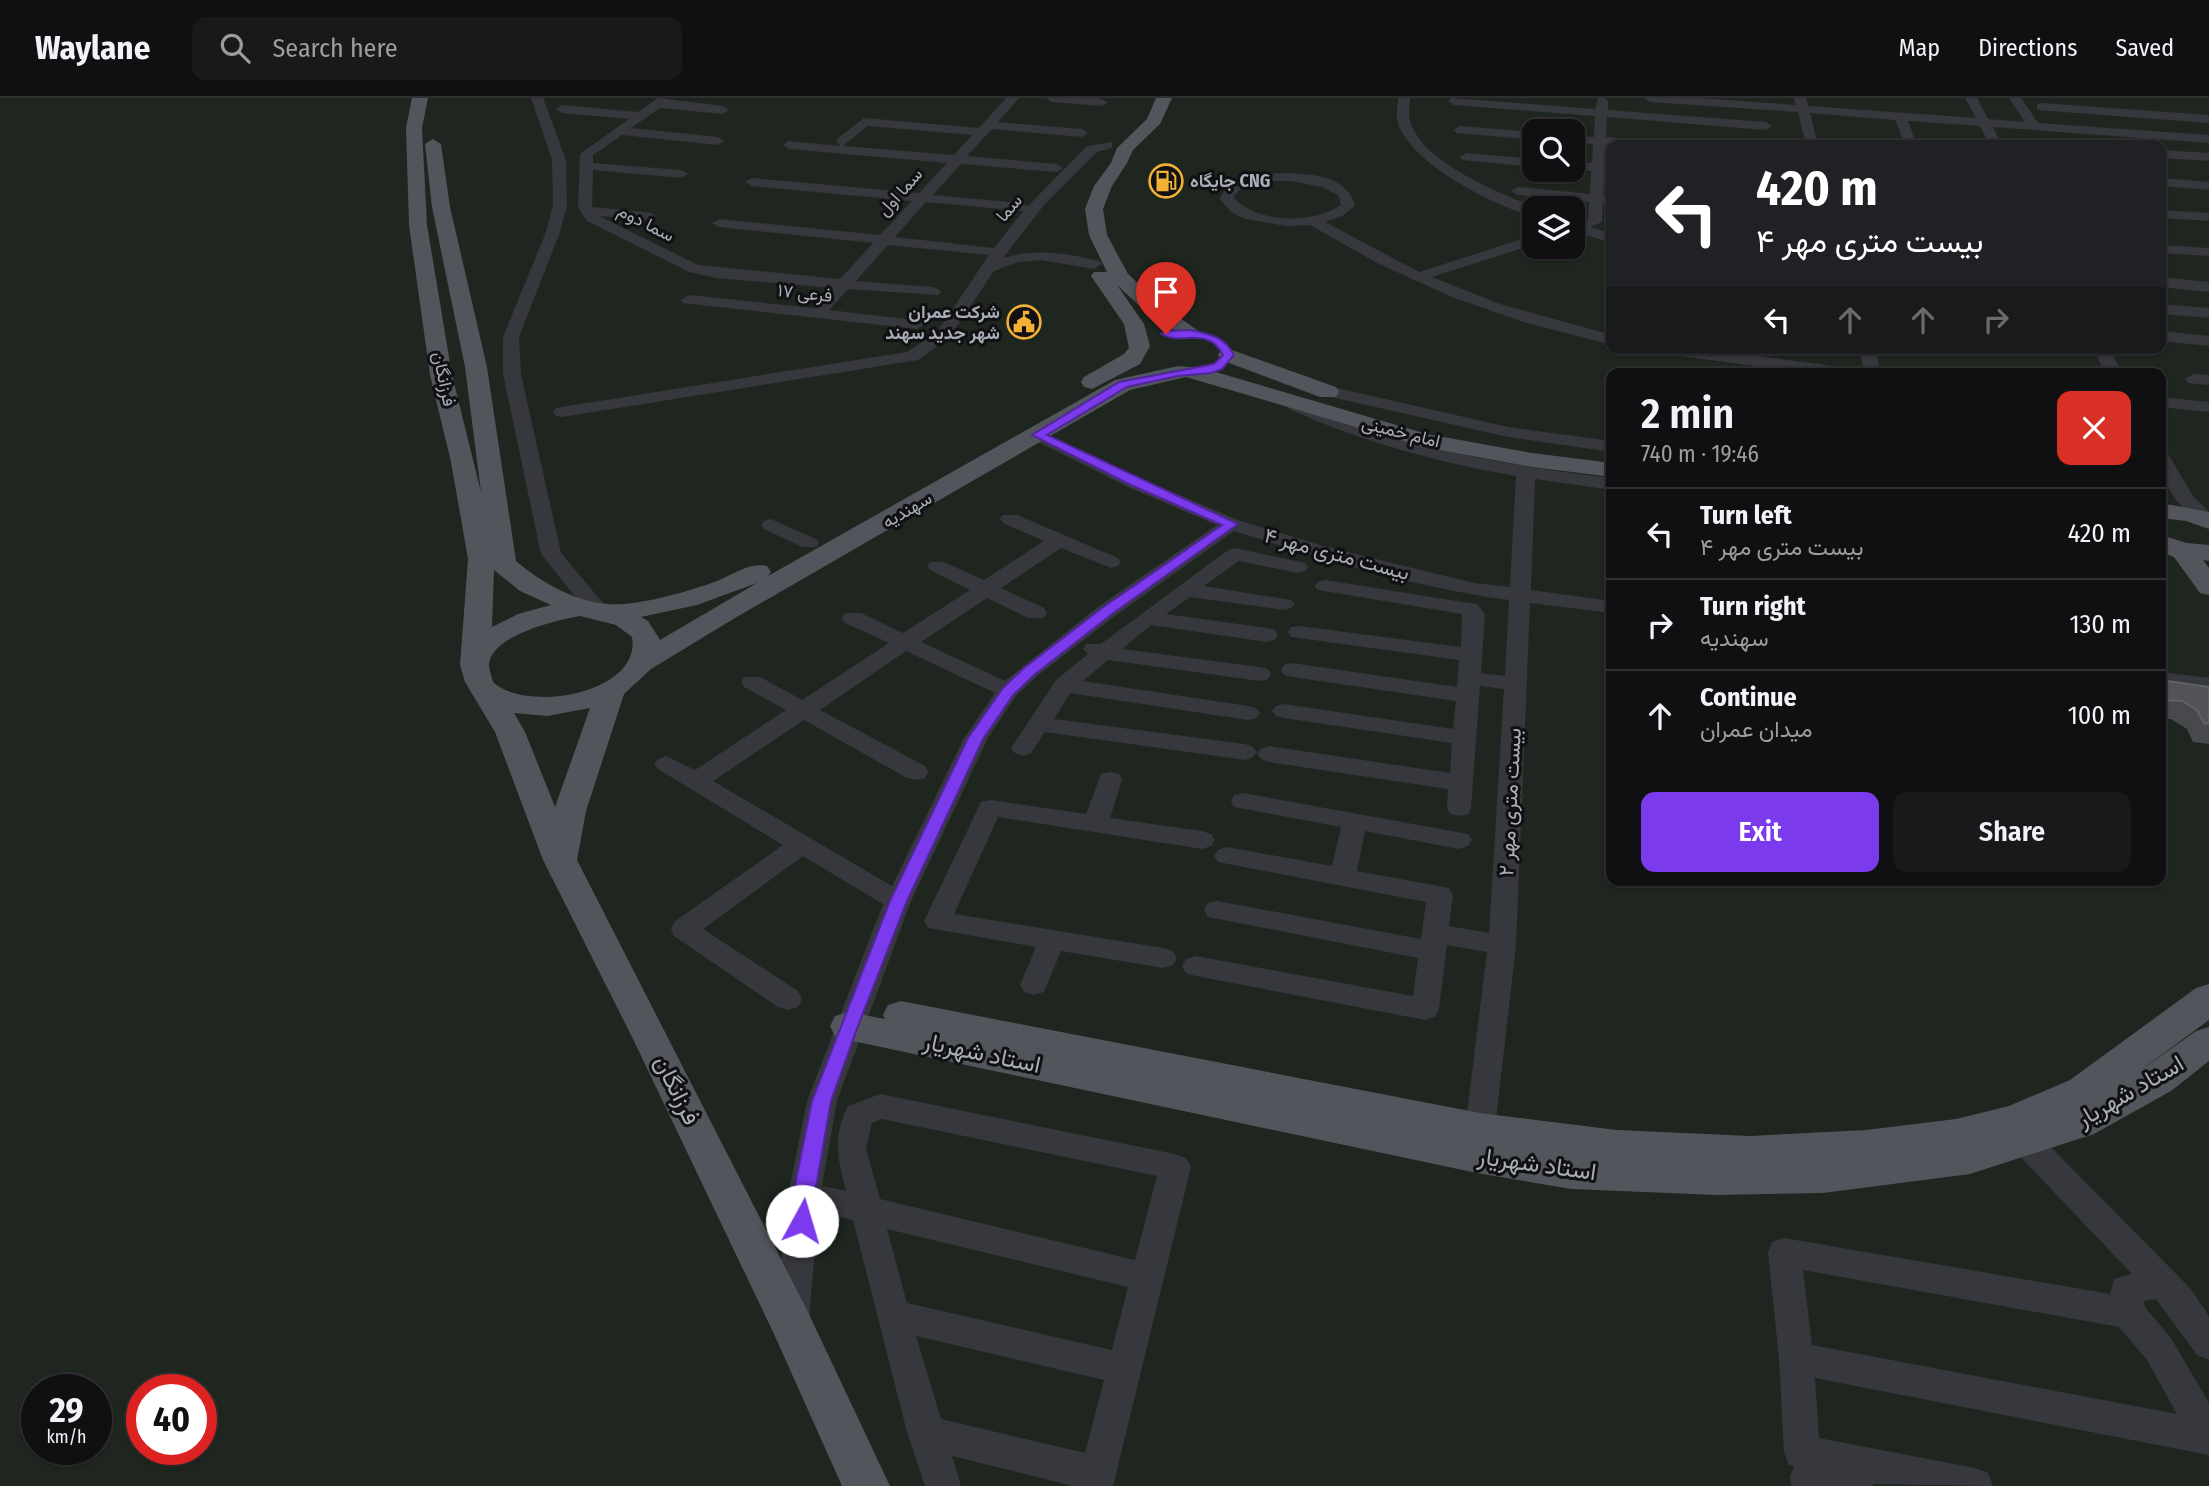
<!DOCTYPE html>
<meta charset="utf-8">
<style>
body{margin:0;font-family:"Fira Sans Condensed",Vazirmatn,sans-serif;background:#19191b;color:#f1f3f6;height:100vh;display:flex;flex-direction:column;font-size:26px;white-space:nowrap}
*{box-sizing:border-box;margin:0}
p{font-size:23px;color:#9c9d9f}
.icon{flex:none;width:38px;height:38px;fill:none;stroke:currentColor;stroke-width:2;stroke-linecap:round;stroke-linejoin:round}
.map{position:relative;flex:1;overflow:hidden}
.details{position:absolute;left:1606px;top:270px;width:560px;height:518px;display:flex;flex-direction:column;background:#101012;border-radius:14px;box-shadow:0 2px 5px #0004,0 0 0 2px #303032}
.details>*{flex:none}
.banner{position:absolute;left:1606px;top:42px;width:560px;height:214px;border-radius:14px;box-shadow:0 2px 5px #0004,0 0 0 2px #303032;background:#202124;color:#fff;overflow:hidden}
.fabs{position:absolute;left:1522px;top:21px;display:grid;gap:14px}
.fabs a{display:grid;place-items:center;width:63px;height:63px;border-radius:14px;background:#101012;box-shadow:0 2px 5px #0004,0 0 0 2px #303032;font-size:35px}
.speed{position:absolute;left:21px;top:1276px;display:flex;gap:14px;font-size:35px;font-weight:700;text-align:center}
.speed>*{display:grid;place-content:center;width:91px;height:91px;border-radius:50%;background:#101012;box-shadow:0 2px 5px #0004,0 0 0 2px #303032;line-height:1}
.speed small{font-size:18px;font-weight:400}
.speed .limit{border:10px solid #d22;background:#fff;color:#111}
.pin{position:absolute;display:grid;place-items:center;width:60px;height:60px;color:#fff;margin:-72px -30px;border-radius:50% 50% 50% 0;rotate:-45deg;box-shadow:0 0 7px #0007}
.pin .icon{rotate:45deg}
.me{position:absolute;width:77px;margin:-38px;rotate:6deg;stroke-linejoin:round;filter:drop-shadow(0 0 5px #0008)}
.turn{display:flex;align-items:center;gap:24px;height:147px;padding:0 35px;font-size:32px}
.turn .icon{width:91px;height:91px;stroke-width:2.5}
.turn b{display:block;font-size:49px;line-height:60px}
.lanes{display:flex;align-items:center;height:66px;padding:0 35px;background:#0003;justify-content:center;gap:35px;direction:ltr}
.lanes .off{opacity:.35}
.round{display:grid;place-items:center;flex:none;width:74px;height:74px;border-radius:14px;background:#19191b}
.summary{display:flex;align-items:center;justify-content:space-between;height:119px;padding:0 35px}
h1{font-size:42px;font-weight:600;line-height:52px}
.action{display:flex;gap:14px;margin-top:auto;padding:14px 35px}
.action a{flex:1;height:80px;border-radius:14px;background:#7c3aed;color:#fff;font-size:28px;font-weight:600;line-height:80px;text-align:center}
.action a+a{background:#19191b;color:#f1f3f6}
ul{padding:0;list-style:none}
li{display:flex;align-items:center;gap:21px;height:91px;padding:0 35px;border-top:2px solid #303032}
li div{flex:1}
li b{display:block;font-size:26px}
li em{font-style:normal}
header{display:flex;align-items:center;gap:42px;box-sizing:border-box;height:98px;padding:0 35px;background:#101012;border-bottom:2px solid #303032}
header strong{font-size:33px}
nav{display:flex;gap:38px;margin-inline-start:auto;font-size:24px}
.search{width:490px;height:63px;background:#19191b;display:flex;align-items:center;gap:18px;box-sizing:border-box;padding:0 24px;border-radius:14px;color:#9c9d9f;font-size:26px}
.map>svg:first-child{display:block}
</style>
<header>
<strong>Waylane</strong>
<div class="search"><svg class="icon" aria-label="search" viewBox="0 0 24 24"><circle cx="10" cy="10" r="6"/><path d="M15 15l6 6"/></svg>Search here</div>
<nav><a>Map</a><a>Directions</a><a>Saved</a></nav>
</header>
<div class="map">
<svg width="2209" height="1388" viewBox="0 0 2209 1388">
<rect width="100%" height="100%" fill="#161618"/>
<!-- green -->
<path fill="#1e261f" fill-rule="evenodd" d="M0 0H2209V1388H0ZM1535 33H1573V72H1535ZM1612 47H2161V250H1612ZM1535 110H1573V149H1535ZM1612 275H2161V782H1612ZM37 1292H96V1351H37ZM142 1292H201V1351H142Z"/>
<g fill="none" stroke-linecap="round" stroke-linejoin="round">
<!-- minor -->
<g fill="#37383d" fill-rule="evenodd">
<polygon points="531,0 543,0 566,62 567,107 560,134 519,239 521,276 561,455 608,511 605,516 589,516 541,456 503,276 503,239 546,134 553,107 552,62"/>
<path d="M658 0 723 8 729 12 723 16 660 10 631 30 718 39 724 43 718 47 622 37 593 57V65L681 72 688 76 681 80 593 72 592 109 652 115 654 118 647 122 599 118 698 167 840 181 873 145 719 129 712 125 719 121 880 137 912 103 752 88 745 84 752 80 919 95 947 65 789 51 783 47 789 43 841 48 836 44 837 41 864 20 979 30 1006 0H1019L998 24 1082 31 1088 35 1082 39 992 31 967 58 1056 66 1063 70 1056 74 961 66 933 97 1021 105 1028 108 1087 48 1112 44V50L1097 54 1044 107 1003 160C1036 150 1066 155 1099 163L1102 166 1094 171 1041 162 1018 164 994 173 949 240 918 262 562 319 556 318 553 314 556 310 562 309 907 254 937 234 989 157 888 147 856 183 933 189 938 191 941 194 938 197 848 191 829 212 923 223 925 226 917 231 683 205 681 202 689 197 813 210 832 190 716 180 689 174 587 123 578 109 580 56 629 21 562 15 556 11 562 7 638 14ZM867 28 972 37 954 57 843 48ZM926 104 1021 113 1024 112 994 150 895 139Z"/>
<polygon points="1046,0 1097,0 1108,4 1102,8 1052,4"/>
<path d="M1398 0H1410C1410 7 1408 15 1410 22 1421 65 1499 94 1536 110L1535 119C1494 108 1408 65 1397 22 1396 15 1398 7 1398 0Z"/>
<polygon points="1451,0 1595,11 1598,0 1605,0 1608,3 1608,12 1766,24 1772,28 1766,32 1607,19 1606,39 1660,43 1666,47 1606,47 1605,66 1612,67 1612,75 1605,74 1603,97 1612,98 1612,106 1603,105 1602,124 1590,129 1612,136 1612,145 1573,133 1573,125 1588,121 1589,104 1518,97 1511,93 1518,89 1590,96 1591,73 1572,72 1573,64 1592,65 1593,46 1573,45 1573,37 1594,39 1595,18 1454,7 1448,3"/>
<polygon points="1644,0 1700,0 1796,7 1794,0 1806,0 1808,8 1976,20 1965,0 1977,0 1988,21 2025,24 2009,0 2021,0 2038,25 2209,37 2209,45 1993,29 2002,47 1990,47 1980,28 1908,23 1917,47 1905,47 1895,22 1810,15 1818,47 1806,47 1798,14 1650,4"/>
<polygon points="2041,5 2209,17 2209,25 2037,12 2037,6"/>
<polygon points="1460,28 1535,34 1535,42 1456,35 1454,32"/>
<polygon points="2161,52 2209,55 2209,63 2161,60"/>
<polygon points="1467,55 1535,61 1535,69 1462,62 1460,59"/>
<path d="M1266 76C1295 74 1348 73 1355 108L1342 118 1325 124 1419 174 1535 137V146L1432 179 1500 206 1612 237V247L1527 225 1452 199 1379 166 1310 127 1286 128 1245 121 1231 114 1220 101C1226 82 1249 78 1266 76ZM1291 83 1322 89 1339 98 1341 107C1313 126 1259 126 1234 100 1242 81 1274 83 1291 83Z"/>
<polygon points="2161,80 2209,84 2209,92 2161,88"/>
<polygon points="2161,112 2209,115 2209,123 2161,120"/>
<polygon points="2161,147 2209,150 2209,158 2161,155"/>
<polygon points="2161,179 2209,184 2209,194 2161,189"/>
<polygon points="2161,206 2209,210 2209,220 2161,216"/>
<polygon points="2161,233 2209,238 2209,248 2161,243"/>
<polygon points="1650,250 1698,250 1848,270 1856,275 1808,275 1658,255"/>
<polygon points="1859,250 1875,250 1881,275 1864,275"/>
<polygon points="2093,250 2109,250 2122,275 2105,275"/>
<polygon points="2194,276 2209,277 2209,287 2188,285 2185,281"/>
<polygon points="1311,284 1508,329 1612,343 1612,354 1508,339 1305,293 1302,289 1305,285"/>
<polygon points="2161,299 2209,304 2209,314 2161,309"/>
<path d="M1295 302C1326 309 1355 327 1385 336 1459 359 1535 371 1612 380V392L1535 381 1531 492 1612 503V515L1530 505 1516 847 1495 1031 1491 1040 1480 1043 1469 1040 1465 1031 1487 854 1447 847 1439 911 1435 919 1425 922 1196 878 1186 875 1182 868 1186 861 1196 858 1413 898 1418 860 1208 819 1204 812 1208 805 1217 803 1421 841 1426 804 1218 764 1214 758 1218 752 1227 749 1332 768 1341 729 1234 709 1231 703 1234 697 1243 695 1468 736 1472 742 1468 748 1459 751 1365 733 1357 773 1449 790 1453 797 1449 828 1489 835 1504 591 1480 588 1471 710 1468 716 1459 718 1450 716 1447 710 1448 691 1269 664 1261 661 1257 656 1261 651 1269 648 1450 675 1452 645 1284 620 1276 618 1272 613 1276 608 1284 606 1453 631 1456 603 1292 579 1284 577 1281 572 1284 567 1292 565 1457 589 1459 562 1299 540 1291 539 1288 534 1291 529 1299 528 1461 549 1462 516 1318 492 1315 488 1318 484 1325 482 1469 505 1477 506 1485 516 1481 575 1505 578 1509 502C1416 490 1323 461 1234 433L1115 518 1037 578 1016 598 988 640 911 803 837 1003 822 1088 846 1093C838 1061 832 1040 848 1008L880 996 1175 1056 1186 1060 1191 1069 1113 1388H1073L952 1358 961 1388H925L907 1334 853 1122 818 1114 809 1222 804 1233 792 1237 780 1233 775 1222 788 1097 807 1003 883 806 803 758 703 831 798 893 802 901 798 909 788 912 778 909 674 838 671 831 674 824 783 747 658 671 654 666 658 661 666 658 695 672 786 612 744 589 741 584 744 579H760L802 602 889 545 845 525 842 520 845 515H861L903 535 970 492 930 472 927 468 930 464H944L984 482 1044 443 1003 425 1000 421 1003 417H1017L1118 460 1121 464 1118 468 1111 470 1061 450 1001 490 1044 510 1047 515 1044 520H1028L987 500 921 544 1005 583 1099 508 1217 427 1128 389 1032 341 1029 337 1032 333 1038 332 1142 381 1238 422 1323 448 1474 485 1510 489 1516 378C1437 364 1362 344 1289 311L1286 307 1289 303ZM906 553 995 595 964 640 892 788 713 683 804 622 907 680 916 682 925 680 928 674 925 668 820 612ZM882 1021 1157 1078 1135 1162 880 1101 866 1050 872 1025ZM887 1131 1128 1189 1112 1252 907 1205ZM916 1238 1104 1282 1085 1355 941 1321Z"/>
<path d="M2161 355 2168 356 2193 398 2209 414V426L2198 425C2175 402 2161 388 2161 355Z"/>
<polygon points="771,421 816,441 819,445 816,449 802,449 764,431 761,427 764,423"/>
<polygon points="1235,450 1305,465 1308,469 1305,473 1298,475 1239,463 1204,488 1291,502 1295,506 1291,510 1284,512 1190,499 1166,516 1267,530 1275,532 1278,537 1275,542 1267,544 1151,527 1122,551 1260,569 1268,571 1271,576 1268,581 1260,583 1108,562 1083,583 1248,608 1256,610 1260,615 1256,620 1248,622 1070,595 1054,621 1245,646 1253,649 1257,654 1253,659 1245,662 1045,634 1031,655 1023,658 1015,655 1011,650 1056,582 1088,556 1083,551 1086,546 1101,546 1228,452"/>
<polygon points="2161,574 2209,580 2209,594 2161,588"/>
<polygon points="1110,674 1119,676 1122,682 1110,720 1202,733 1211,736 1215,742 1211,748 1202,751 998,719 954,816 1163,850 1173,853 1177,860 1173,867 1163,870 1061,853 1044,894 1034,897 1024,894 1020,887 1036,849 928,830 924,823 981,704 990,702 1086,716 1101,676"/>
<path d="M2024 1029 2035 1033 2190 1190 2209 1218V1262L2197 1257 2156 1201 2144 1203 2145 1209 2171 1240 2209 1305V1357L1815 1280 1819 1340 1975 1370 1988 1375 1993 1388 1873 1386V1388H1791L1790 1378 1794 1368 1789 1367 1784 1354 1779 1260 1768 1154 1772 1144 1784 1140 2110 1196 2114 1181 2132 1176 2013 1051 2009 1042 2013 1033ZM1803 1172 2119 1229 2147 1262 2177 1316 1812 1247Z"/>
</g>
<!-- major -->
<g fill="#53555c" fill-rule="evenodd">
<path d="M412 0H428L422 30 427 127 452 277 481 394 465 269 432 109 425 46 433 41 441 46 450 109 487 269 516 463C541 484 573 503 607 506 636 509 690 493 717 483 734 476 749 464 767 468L771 474 768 478 1115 282 1178 268 1202 270 1427 336 1532 355 1612 365V379L1532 369 1424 349 1186 279 1130 292 735 520 651 571 624 596 586 713 577 762 807 1212 890 1388H842L774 1236 632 939 543 762 495 634 465 584 460 567 468 461 451 364 430 277 409 127 406 30ZM494 472 520 493 551 507 518 516 492 529ZM757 485 660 542 648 523 641 519 697 507ZM580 518 616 527 632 539C642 595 527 616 493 584 492 579 489 572 489 567 491 537 557 522 580 518ZM590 610 555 709 525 634 514 615 547 618Z"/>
<polygon points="1156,0 1172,0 1160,26 1133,52 1127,65 1112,88 1103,111 1107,137 1128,176 1158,204 1201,235 1198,239 1184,239 1144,212 1117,187 1144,226 1150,248 1140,266 1092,291 1084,289 1081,284 1084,279 1124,256 1129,250 1124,226 1091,178 1094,174 1107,174 1089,137 1085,111 1094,88 1111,65 1117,50 1147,21"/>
<polygon points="1229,251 1336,289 1339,294 1336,299 1320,299 1221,262 1218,257 1221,252"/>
<polygon points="2161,405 2209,414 2209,431 2186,423 2161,420"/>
<polygon points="2161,437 2187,445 2209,447 2209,463 2203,462 2209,470 2209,497 2200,495 2174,459 2161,454"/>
<polygon points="2209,886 2209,922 2134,977 2196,933 2209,929 2209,963 2171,993 2094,1036 1970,1076 1823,1095 1717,1097 1571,1091 1477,1075 848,942 835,938 830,928 835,918 848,914 885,921 883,917 888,907 901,903 1480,1015 1617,1032 1750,1038 1866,1032 1956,1021 2009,1008 2070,982 2196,890"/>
</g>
</g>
<!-- wall -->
<polygon fill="#47494d" points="2161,582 2209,589 2209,646 2193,644 2187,631 2171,621 2161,621"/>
<!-- building -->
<polygon fill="#525359" stroke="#5f6168" stroke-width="2" points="2161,582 2209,589 2209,626 2204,625 2197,612 2182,603 2163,602 2161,597"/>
<!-- route -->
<path fill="#7c3aed" stroke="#51269a" stroke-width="2" d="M1191 232C1211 237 1224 238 1234 257L1222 271 1211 275 1178 278 1127 289 1047 337 1238 426 1112 516 1034 577 1014 596 983 641 907 803 858 928 831 1003 809 1129 802 1132 794 1129 791 1123 793 1097 812 1003 890 803 968 640 1003 590 1024 570 1102 510 1222 427 1131 387 1032 337 1119 284 1214 266 1223 257C1208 227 1180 248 1161 236L1166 233Z"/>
<!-- icons -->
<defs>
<symbol id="fuel-ring" viewBox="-11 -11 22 22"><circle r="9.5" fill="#111113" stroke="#f2b134" stroke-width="1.5"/><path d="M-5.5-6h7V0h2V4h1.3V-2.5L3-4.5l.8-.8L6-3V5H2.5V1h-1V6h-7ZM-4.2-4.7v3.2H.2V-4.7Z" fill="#f2b134"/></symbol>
<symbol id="civic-ring" viewBox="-11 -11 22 22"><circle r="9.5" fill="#111113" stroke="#f2b134" stroke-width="1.5"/><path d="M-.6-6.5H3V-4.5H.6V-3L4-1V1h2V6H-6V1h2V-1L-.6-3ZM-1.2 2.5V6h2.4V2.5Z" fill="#f2b134"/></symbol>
</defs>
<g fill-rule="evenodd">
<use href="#fuel-ring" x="1147" y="64" width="38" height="38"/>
<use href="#civic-ring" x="1005" y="205" width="38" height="38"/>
</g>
<g text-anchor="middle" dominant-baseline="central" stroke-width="6" stroke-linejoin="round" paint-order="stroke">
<!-- far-poi labels -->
<g font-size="18" font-weight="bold" fill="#a8adb8" stroke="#111113" text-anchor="start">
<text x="1190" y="83">جایگاه CNG</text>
<text x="1000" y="214" text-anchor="end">شرکت عمران<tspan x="1000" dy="21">شهر جدید سهند</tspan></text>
</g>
<!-- far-street labels -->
<g font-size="18" fill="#a8adb8" stroke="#111113">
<text transform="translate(900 94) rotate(-48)">سما اول</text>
<text transform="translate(1009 110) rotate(-49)">سما</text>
<text transform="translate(646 125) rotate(27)">سما دوم</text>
<text transform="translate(805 195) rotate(6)">فرعی ۱۷</text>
<text transform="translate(444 281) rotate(78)">فرزانگان</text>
<text transform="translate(1401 334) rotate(14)">امام خمینی</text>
<text transform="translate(907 412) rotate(-30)">سهندیه</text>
</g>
<!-- street labels -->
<g font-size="21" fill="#a8adb8" stroke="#111113">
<text transform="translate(1337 456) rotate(15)">بیست متری مهر ۴</text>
<text transform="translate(1510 704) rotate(-87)">بیست متری مهر ۲</text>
</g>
<!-- near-street labels -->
<g font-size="24" fill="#a8adb8" stroke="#111113">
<text transform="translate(982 955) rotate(12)">استاد شهریار</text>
<text transform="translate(677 992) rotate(64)">فرزانگان</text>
<text transform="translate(2130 993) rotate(-30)">استاد شهریار</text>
<text transform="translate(1537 1066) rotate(8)">استاد شهریار</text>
</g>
</g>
</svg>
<div class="fabs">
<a><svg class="icon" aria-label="search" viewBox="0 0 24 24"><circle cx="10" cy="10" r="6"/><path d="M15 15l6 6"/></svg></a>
<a><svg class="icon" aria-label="layers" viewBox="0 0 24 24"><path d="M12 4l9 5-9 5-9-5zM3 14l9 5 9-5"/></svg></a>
</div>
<div class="speed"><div>29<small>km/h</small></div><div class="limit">40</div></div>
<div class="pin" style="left:1166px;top:236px;background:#d93025"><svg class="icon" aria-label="arrive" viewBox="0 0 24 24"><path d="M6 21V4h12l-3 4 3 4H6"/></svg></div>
<svg class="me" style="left:802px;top:1123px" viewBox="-20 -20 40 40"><circle r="19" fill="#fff"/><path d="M0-13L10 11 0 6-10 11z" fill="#7c3aed"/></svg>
<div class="banner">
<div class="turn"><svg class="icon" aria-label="left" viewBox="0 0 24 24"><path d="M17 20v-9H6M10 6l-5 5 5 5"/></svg><div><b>420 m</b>بیست متری مهر ۴</div></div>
<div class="lanes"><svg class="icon" aria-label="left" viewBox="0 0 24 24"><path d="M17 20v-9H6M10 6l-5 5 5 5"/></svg><svg class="icon off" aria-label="ahead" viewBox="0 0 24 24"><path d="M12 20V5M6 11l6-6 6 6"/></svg><svg class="icon off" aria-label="ahead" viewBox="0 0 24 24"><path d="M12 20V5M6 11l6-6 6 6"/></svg><svg class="icon off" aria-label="right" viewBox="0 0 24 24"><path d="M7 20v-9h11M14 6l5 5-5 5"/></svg></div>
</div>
<section class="details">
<div class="summary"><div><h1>2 min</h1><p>740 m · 19:46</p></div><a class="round" style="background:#d93025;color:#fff"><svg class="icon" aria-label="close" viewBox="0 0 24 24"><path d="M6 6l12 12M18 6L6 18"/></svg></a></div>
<ul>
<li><svg class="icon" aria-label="left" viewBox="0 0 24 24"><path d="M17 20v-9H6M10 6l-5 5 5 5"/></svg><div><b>Turn left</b><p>بیست متری مهر ۴</p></div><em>420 m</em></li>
<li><svg class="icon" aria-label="right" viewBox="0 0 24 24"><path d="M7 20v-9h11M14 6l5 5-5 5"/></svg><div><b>Turn right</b><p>سهندیه</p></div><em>130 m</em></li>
<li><svg class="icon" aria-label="ahead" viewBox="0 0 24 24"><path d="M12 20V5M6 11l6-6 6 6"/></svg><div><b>Continue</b><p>میدان عمران</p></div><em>100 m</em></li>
</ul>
<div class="action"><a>Exit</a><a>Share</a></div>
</section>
</div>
